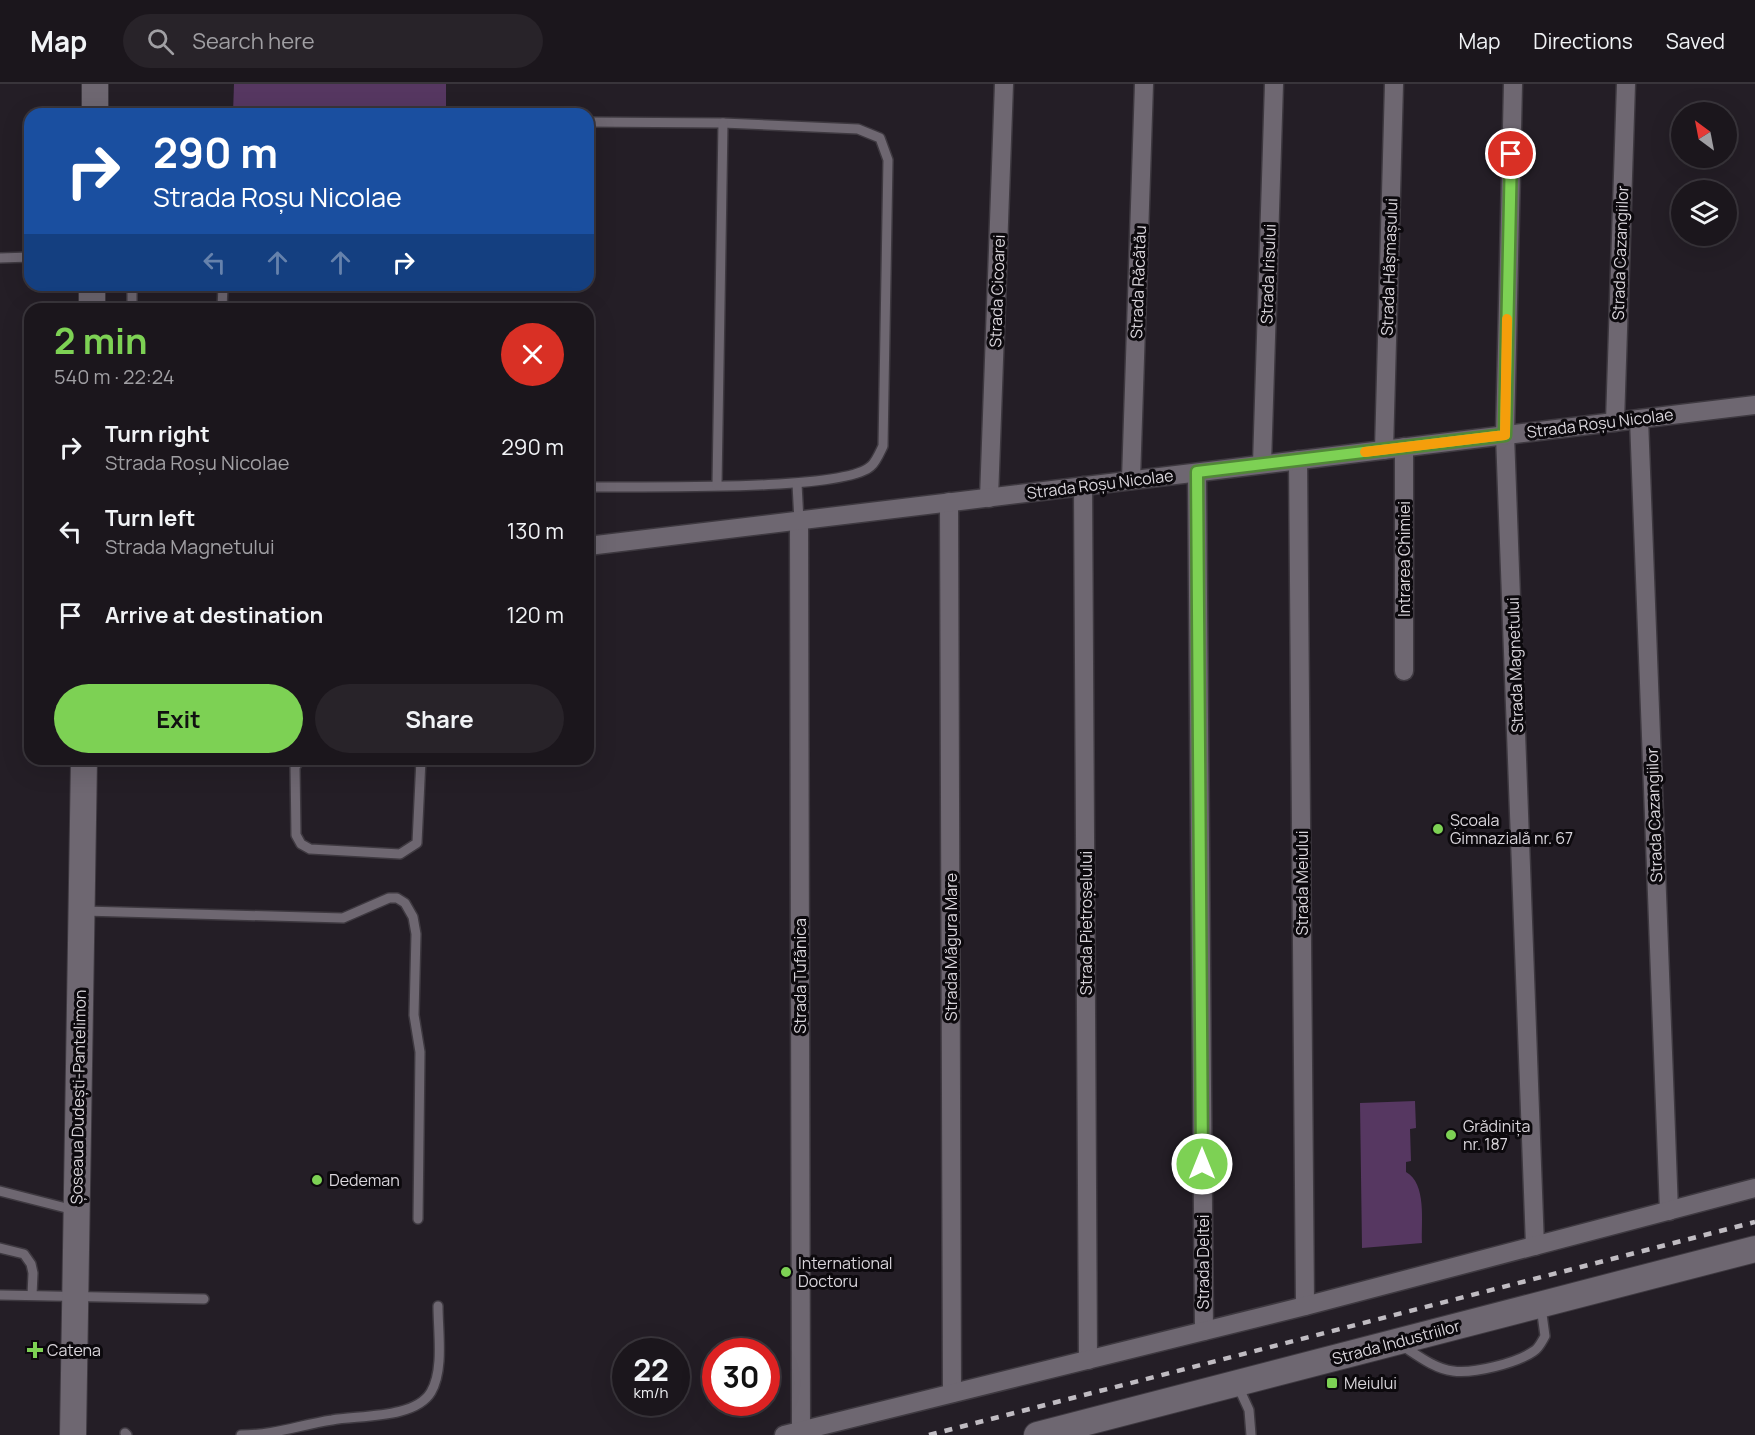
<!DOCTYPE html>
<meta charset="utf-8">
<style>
body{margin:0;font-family:Manrope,sans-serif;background:#282329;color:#f1f3f6;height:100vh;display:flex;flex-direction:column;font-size:22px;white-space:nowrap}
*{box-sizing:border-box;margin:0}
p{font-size:20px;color:#a09fa3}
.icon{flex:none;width:33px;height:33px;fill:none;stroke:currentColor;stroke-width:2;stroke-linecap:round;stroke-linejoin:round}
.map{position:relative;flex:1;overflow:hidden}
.details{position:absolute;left:24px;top:219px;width:570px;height:462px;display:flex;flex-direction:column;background:#1b161c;border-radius:18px;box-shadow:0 6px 24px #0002,0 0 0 2px #39353b}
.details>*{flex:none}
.hud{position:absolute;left:24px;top:24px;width:570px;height:183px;border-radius:18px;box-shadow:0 6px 24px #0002,0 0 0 2px #39353b;background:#1a4fa0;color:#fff;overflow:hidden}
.needle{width:39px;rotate:328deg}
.fabs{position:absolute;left:1671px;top:18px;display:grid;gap:12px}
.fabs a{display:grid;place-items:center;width:66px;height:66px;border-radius:50%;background:#1b161c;box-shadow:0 6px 24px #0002,0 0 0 2px #39353b;font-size:30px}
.speed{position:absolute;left:612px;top:1254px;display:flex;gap:12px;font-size:30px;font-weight:700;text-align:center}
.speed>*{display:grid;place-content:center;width:78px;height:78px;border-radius:50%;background:#1b161c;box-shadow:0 6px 24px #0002,0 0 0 2px #39353b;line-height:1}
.speed small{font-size:15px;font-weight:400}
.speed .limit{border:9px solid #d22;background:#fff;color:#111}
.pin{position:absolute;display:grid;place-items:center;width:51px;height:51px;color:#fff;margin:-26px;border:3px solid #fff;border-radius:50%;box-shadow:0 2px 6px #0007}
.me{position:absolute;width:66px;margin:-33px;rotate:0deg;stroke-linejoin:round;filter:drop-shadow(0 0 4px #0008)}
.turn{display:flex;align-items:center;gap:21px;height:126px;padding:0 30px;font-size:27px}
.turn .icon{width:78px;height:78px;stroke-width:2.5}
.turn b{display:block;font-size:42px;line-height:51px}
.lanes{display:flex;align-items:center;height:57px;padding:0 30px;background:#0003;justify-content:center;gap:30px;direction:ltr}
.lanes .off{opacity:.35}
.round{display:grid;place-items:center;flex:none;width:63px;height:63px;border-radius:32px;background:#282329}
.overview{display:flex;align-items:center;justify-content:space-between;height:102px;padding:0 30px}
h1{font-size:36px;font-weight:700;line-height:45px;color:#7dd154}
.cta{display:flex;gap:12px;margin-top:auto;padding:12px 30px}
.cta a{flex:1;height:69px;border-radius:36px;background:#7dd154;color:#111;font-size:24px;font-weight:700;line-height:69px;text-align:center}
.cta a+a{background:#282329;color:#f1f3f6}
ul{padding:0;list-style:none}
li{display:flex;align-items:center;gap:18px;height:84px;padding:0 30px}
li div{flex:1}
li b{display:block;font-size:22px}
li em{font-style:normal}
header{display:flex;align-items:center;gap:36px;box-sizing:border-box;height:84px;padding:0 30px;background:#1b161c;border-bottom:2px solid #39353b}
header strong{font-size:28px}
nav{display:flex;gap:33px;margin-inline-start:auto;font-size:21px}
.search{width:420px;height:54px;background:#282329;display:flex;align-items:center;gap:15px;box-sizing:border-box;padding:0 21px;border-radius:33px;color:#a09fa3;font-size:22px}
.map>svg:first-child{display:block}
</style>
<header>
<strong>Map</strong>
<div class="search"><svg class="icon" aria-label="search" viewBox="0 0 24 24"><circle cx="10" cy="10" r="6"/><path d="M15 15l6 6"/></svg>Search here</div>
<nav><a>Map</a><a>Directions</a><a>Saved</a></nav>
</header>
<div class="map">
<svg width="1755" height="1351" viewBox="0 0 1755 1351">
<rect width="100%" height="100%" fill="#241e26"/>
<!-- green -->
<g fill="#563761">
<polygon points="234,0 446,0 446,27 233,29"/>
<path d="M1415 1017 1416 1044 1410 1045 1411 1077 1406 1078V1088C1427 1100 1421 1137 1422 1159L1362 1164 1360 1019Z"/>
</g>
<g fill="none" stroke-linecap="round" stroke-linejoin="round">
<defs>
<g id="lane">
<path d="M588 38 723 39 858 45 880 54 888 76 883 362C880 368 876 378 871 382 845 408 634 402 588 403"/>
<polyline points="0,174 30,173"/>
<polyline points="132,225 132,201"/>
<polyline points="222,225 223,201"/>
<polyline points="797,400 799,437"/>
<polyline points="717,401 723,39"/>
<polyline points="301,675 295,683 296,751 301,760 310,765 400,770 417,759 421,675"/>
<polyline points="84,827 343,834 389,814 397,814 405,819 413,833 416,850 414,931 420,968 418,1135"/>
<polyline points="0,1107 74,1126"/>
<polyline points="0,1164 24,1170 31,1180 33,1189 32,1211"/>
<polyline points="0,1211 204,1215"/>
<path d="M1403 1262C1417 1271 1435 1285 1453 1287 1473 1290 1517 1279 1534 1267 1539 1264 1542 1257 1545 1252L1541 1223"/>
<polyline points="1238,1302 1249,1326 1251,1351"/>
<polyline points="125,1349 127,1351"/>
<path d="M241 1351C275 1351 299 1341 332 1336 359 1331 415 1335 431 1308 444 1286 438 1248 438 1222"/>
</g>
<g id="street">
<polyline points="1513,0 1505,351 1535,1162"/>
<polyline points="1639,335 1669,1127"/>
<polyline points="1615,338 1626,0"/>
<polyline points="1404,363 1404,587"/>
<polyline points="1384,366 1394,0"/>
<polyline points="1298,376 1305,1222"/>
<polyline points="1262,380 1274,0"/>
<polyline points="1197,389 1204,1247"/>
<polyline points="1131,396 1144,0"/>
<polyline points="1083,402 1088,1276"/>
<polyline points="989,414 1004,0"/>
<polyline points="949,418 952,1309"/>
<polyline points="799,437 801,1347"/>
<polyline points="588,462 1755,321"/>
<polyline points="784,1351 1305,1222 1755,1104"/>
</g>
<g id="secondary">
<polyline points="95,30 95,0"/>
<polyline points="92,225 92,201"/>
<polyline points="73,1351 84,675"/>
<polyline points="1037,1351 1755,1165"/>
</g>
</defs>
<!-- lane casing -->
<use href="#lane" stroke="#3e3940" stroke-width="12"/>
<!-- street casing -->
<use href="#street" stroke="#3e3940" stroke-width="21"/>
<!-- secondary casing -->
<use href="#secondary" stroke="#3e3940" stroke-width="28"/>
<!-- lane -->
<use href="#lane" stroke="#6e6771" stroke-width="9"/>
<!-- street -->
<use href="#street" stroke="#6e6771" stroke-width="18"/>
<!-- secondary -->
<use href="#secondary" stroke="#6e6771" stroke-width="26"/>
<!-- rail -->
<polyline stroke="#c0bcc2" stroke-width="4.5" stroke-dasharray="8 8" stroke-linecap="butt" points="929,1351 1755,1138"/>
</g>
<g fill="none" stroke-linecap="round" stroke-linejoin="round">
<defs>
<polyline id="route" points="1202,1080 1197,388 1505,351 1511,70"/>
</defs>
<!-- route casing -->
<use href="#route" stroke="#518837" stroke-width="15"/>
<!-- route -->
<use href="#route" stroke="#7dd154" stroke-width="10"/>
<!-- slow -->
<polyline stroke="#f59e0b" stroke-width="10" points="1365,368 1505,351 1507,235"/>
</g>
<!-- markers -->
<g fill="#7dd154" stroke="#0c090d" stroke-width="2">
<circle cx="1438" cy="745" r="6"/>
<circle cx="1451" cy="1051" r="6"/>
<circle cx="317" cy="1096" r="6"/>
<circle cx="786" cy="1188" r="6"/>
<path d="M32 1257h6v6h6v6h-6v6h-6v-6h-6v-6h6z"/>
<rect x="1326" y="1293" width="12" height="12" rx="3"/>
</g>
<g text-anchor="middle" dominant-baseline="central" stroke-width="6" stroke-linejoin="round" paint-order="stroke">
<!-- street labels -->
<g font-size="16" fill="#d9d5db" stroke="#0c090d">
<text transform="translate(1620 169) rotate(-88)">Strada Cazangiilor</text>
<text transform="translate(1389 183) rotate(-88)">Strada Hășmașului</text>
<text transform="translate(1268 190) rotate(-88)">Strada Irisului</text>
<text transform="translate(1138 198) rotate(-88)">Strada Răcătău</text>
<text transform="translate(997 207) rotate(-88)">Strada Cicoarei</text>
<text transform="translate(1600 339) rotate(-7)">Strada Roșu Nicolae</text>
<text transform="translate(1100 400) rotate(-7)">Strada Roșu Nicolae</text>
<text transform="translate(1404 475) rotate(-90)">Intrarea Chimiei</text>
<text transform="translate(1515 581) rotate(-92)">Strada Magnetului</text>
<text transform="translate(1654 731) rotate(-92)">Strada Cazangiilor</text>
<text transform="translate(1302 799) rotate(-90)">Strada Meiului</text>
<text transform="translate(1086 839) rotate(-90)">Strada Pietroșelului</text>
<text transform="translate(951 863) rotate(-90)">Strada Măgura Mare</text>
<text transform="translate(800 892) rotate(-90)">Strada Tufănica</text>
<text transform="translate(78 1013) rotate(-89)">Șoseaua Dudești-Pantelimon</text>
<text transform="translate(1203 1178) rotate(-90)">Strada Deltei</text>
<text transform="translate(1396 1258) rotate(-15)">Strada Industriilor</text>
</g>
<!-- poi labels -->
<g font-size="16" fill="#d9d5db" stroke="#0c090d" text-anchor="start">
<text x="1450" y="736">Școala<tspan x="1450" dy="18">Gimnazială nr. 67</tspan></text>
<text x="1463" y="1042">Grădinița<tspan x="1463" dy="18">nr. 187</tspan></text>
<text x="329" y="1096">Dedeman</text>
<text x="798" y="1179">International<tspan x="798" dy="18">Doctoru</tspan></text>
<text x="47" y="1266">Catena</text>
<text x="1344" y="1299">Meiului</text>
</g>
</g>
</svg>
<div class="fabs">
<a><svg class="needle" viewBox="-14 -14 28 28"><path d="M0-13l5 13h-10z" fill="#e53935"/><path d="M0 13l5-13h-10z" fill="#a09fa3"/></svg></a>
<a><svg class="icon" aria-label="layers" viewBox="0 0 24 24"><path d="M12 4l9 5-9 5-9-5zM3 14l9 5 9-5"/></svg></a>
</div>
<div class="speed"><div>22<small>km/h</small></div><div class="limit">30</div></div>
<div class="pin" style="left:1511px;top:70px;background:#d93025"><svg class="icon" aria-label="arrive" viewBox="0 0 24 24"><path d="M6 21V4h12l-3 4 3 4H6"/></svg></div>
<svg class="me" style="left:1202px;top:1080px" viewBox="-20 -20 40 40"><circle r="17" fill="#7dd154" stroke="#fff" stroke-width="3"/><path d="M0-11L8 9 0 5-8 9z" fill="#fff"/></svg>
<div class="hud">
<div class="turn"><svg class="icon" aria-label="right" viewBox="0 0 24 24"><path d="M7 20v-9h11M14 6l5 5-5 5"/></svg><div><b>290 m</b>Strada Roșu Nicolae</div></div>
<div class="lanes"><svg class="icon off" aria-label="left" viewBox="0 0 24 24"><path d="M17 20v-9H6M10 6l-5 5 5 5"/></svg><svg class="icon off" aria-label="ahead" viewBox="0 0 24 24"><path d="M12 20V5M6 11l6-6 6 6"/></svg><svg class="icon off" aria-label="ahead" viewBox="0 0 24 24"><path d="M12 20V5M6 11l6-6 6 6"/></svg><svg class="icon" aria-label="right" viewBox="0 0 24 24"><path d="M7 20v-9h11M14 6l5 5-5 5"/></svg></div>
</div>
<section class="details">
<div class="overview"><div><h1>2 min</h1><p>540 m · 22:24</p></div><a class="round" style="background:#d93025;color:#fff"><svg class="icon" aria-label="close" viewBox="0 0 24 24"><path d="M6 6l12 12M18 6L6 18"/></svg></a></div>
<ul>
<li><svg class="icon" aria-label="right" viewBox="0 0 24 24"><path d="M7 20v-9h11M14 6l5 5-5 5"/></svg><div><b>Turn right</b><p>Strada Roșu Nicolae</p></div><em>290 m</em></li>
<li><svg class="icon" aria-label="left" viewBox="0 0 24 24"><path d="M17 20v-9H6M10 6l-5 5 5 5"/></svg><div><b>Turn left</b><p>Strada Magnetului</p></div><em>130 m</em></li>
<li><svg class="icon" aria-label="arrive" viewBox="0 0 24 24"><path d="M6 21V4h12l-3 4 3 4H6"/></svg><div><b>Arrive at destination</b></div><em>120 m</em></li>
</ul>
<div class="cta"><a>Exit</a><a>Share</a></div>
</section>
</div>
